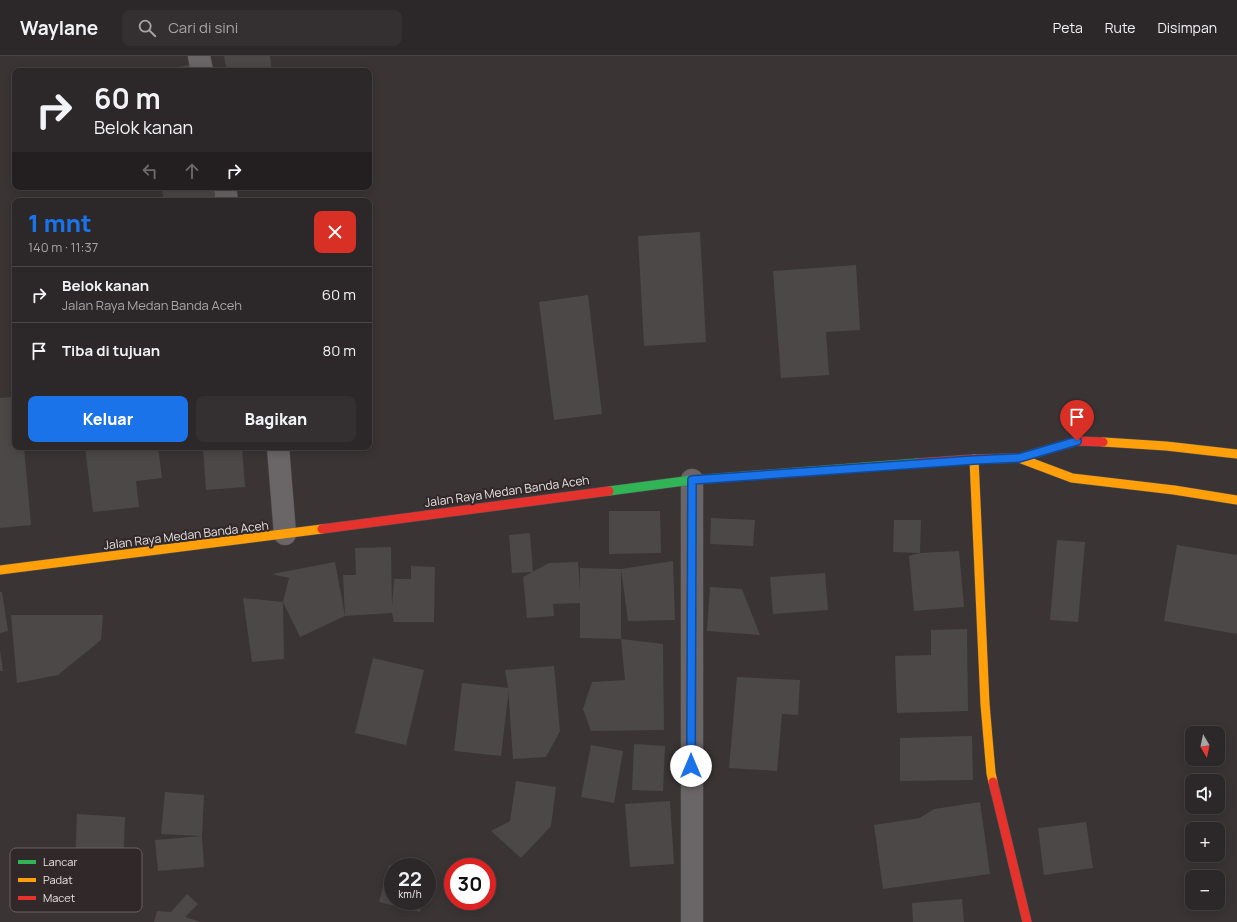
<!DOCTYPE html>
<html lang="id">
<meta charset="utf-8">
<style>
body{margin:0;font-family:Manrope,sans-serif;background:#342f30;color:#f1f3f6;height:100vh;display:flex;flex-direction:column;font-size:15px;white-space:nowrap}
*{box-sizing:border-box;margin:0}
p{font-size:13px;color:#a6a5a8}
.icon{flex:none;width:22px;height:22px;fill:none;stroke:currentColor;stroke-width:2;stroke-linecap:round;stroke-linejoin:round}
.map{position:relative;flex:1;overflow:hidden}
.drawer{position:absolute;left:12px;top:142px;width:360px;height:252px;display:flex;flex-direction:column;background:#2c2728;border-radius:8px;box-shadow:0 2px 10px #0003,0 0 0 1px #484445}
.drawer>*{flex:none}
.banner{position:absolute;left:12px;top:12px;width:360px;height:122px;border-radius:8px;box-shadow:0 2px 10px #0003,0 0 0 1px #484445;background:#2c2728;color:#f1f3f6;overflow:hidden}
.needle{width:26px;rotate:171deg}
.tools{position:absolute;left:1185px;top:670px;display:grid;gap:8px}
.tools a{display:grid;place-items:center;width:40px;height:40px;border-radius:8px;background:#2c2728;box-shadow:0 2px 10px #0003,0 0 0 1px #484445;font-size:20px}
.speed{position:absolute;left:384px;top:802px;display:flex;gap:8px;font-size:20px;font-weight:700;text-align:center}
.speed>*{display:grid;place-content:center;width:52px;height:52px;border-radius:50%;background:#2c2728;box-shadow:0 2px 10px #0003,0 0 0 1px #484445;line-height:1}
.speed small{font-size:10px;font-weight:400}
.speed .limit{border:6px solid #d22;background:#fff;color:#111}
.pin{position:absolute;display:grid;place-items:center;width:34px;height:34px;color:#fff;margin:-41px -17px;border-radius:50% 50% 50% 0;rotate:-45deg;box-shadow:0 0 4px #0007}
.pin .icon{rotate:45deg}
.me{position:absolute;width:44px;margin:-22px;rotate:0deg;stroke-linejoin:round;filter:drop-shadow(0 0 3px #0008)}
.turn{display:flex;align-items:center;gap:14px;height:84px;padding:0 16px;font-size:18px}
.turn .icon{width:52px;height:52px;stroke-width:2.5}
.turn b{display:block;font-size:28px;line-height:34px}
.lanes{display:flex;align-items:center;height:38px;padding:0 16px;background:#0003;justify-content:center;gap:20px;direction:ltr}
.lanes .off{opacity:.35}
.round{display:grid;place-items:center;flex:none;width:42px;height:42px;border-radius:8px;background:#342f30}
.headline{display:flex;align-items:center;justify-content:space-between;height:68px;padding:0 16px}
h1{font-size:24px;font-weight:800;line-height:30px;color:#1a73e8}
.button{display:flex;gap:8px;margin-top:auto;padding:8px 16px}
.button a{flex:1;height:46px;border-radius:8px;background:#1a73e8;color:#fff;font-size:16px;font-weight:800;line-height:46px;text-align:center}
.button a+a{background:#342f30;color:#f1f3f6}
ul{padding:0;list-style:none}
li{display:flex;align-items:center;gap:12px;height:56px;padding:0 16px;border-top:1px solid #484445}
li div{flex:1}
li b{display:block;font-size:15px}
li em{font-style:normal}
header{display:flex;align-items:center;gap:24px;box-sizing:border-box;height:56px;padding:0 20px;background:#2c2728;border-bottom:1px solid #484445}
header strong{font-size:19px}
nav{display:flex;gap:22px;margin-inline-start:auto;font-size:14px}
.search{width:280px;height:36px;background:#342f30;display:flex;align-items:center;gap:10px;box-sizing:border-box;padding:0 14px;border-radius:8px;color:#a6a5a8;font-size:15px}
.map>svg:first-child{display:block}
</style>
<header>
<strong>Waylane</strong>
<div class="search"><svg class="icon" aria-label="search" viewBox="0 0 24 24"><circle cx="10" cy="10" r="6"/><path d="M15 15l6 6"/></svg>Cari di sini</div>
<nav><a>Peta</a><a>Rute</a><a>Disimpan</a></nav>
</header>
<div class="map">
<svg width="1237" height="866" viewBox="0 0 1237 866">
<rect width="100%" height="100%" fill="#3a3435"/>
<!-- building -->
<g fill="#4c4848">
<polygon points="224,0 270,0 272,15 227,15"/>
<polygon points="194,8 195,15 163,15 163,14"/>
<polygon points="161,131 215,131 217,142 203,145 164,145"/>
<polygon points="700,176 706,286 644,290 638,180"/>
<polygon points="856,209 860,274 826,276 829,319 781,322 773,215"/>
<polygon points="588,239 602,358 554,364 539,246"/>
<polygon points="15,341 15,391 24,391 31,469 0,472 0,342"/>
<polygon points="85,391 158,391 162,422 136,425 139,451 93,456"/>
<polygon points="203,391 242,391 245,431 206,434"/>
<polygon points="609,455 660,455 661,497 609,498"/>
<polygon points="711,462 755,464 753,490 710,488"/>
<polygon points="894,464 921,464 920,497 893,496"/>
<polygon points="530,477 533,516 512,517 509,479"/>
<polygon points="1057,484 1085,486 1078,566 1050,564"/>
<polygon points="1177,489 1237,499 1237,578 1164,565"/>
<polygon points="391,491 392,551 394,523 411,523 411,510 435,511 434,566 394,566 392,557 345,560 343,519 356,519 355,492"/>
<polygon points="959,495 964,551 914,555 909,500 920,497"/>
<polygon points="673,505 675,564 628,565 621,513"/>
<polygon points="335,506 345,560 300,581 283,546 289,522 272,518"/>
<polygon points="578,506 580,535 580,512 621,513 621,583 580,582 580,547 553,548 554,560 527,562 523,521 549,507"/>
<polygon points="825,517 828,554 773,558 770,521"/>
<polygon points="710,531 742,533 760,579 707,575"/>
<polygon points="0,536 2,536 8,575 0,577"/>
<polygon points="243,542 283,546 284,603 252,606"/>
<polygon points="11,559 103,559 101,584 58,619 17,627"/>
<polygon points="967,573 968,655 897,657 895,600 931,599 931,574"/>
<polygon points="621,583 663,588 664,674 591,675 583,653 592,626 625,624"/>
<polygon points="0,594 3,615 0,615"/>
<polygon points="373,602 424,614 406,689 355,677"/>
<polygon points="554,610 560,675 546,701 513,703 508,631 505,614"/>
<polygon points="737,621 800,624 798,659 782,658 777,715 729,712"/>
<polygon points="462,627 509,632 501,700 454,695"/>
<polygon points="972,680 973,724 900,725 900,682"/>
<polygon points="634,688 665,690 663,735 632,734"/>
<polygon points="591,689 623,695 614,747 581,741"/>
<polygon points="516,725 556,731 551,770 521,802 491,775 510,765"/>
<polygon points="165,736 204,739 202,780 161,778"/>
<polygon points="670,745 674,808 630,811 625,748"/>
<polygon points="980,746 990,818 883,833 874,769 920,762 934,753"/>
<polygon points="77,758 125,761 123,812 75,810"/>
<polygon points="1086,766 1093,812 1044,819 1038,772"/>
<polygon points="202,780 204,811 158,815 155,784"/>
<polygon points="389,809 396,811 393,811 393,845 423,845 420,856 379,846"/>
<polygon points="187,838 198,848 185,861 201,866 154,866 157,855 171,856"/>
<polygon points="962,843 964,866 913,866 912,847"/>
</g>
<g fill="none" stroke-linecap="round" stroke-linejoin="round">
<defs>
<g id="street">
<polyline points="199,0 202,15"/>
<polyline points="225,131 227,145"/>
<polyline points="278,391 285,478"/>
<polyline points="692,866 692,424"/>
</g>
<polyline id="fast" points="609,435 692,424 918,407"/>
<g id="slow">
<polyline points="1103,386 1166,390 1237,398"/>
<polyline points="1019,402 1072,422 1174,434 1237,444"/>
<polyline points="974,403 985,648 991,717 993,726"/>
<polyline points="0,514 322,473"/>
</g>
<g id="jam">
<polyline points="918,407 974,403 1019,402 1077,385 1103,386"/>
<polyline points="322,473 609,435"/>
<polyline points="993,726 1027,866"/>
</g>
</defs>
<!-- street casing -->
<use href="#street" stroke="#545051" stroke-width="23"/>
<!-- fast casing -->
<use href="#fast" stroke="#545051" stroke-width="10"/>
<!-- slow casing -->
<use href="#slow" stroke="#545051" stroke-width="10"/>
<!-- jam casing -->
<use href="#jam" stroke="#545051" stroke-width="10"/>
<!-- street -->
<use href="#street" stroke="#6a6566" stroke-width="22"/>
<!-- fast -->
<use href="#fast" stroke="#30b455" stroke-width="9"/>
<!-- slow -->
<use href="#slow" stroke="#ff9f0a" stroke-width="9"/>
<!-- jam -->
<use href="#jam" stroke="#e5322d" stroke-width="9"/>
</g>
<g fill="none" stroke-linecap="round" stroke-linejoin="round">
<defs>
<polyline id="route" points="691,710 692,424 974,404 1019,402 1077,385"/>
</defs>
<!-- route casing -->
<use href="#route" stroke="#114b97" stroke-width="10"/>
<!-- route -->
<use href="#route" stroke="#1a73e8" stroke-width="7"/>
</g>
<g text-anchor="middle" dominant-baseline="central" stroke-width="4" stroke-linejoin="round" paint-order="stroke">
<!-- street labels -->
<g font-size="12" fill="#e7e1e2" stroke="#312829">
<text transform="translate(507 435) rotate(-8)">Jalan Raya Medan Banda Aceh</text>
<text transform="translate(186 479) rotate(-7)">Jalan Raya Medan Banda Aceh</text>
</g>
</g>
<!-- legend -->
<rect x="10" y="792" width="132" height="64" rx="6" fill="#312829" stroke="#686060" stroke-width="1"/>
<rect x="18" y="804" width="18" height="4" fill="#30b455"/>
<rect x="18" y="822" width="18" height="4" fill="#ff9f0a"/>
<rect x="18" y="840" width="18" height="4" fill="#e5322d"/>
<g font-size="11" fill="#e7e1e2">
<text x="43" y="810">Lancar</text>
<text x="43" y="828">Padat</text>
<text x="43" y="846">Macet</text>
</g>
</svg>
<div class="tools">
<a><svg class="needle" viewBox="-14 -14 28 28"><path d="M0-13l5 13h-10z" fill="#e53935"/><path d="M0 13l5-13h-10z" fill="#a6a5a8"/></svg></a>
<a><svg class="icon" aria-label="sound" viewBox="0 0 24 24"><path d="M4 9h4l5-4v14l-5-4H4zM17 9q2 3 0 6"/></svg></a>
<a>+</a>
<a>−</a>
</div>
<div class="speed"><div>22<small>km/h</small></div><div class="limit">30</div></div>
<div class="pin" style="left:1077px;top:385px;background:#d93025"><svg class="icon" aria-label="arrive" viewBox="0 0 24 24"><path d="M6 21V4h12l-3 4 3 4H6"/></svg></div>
<svg class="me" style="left:691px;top:710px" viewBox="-20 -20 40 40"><circle r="19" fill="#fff"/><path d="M0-13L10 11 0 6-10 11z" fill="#1a73e8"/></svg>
<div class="banner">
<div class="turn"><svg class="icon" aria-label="right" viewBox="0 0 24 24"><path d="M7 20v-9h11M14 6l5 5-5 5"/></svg><div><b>60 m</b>Belok kanan</div></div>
<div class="lanes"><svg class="icon off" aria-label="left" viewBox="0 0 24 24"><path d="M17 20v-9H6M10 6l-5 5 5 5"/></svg><svg class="icon off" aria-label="ahead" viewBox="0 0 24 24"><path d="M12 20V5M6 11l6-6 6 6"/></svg><svg class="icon" aria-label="right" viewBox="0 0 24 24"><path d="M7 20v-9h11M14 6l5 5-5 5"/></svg></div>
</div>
<section class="drawer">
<div class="headline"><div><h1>1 mnt</h1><p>140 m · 11:37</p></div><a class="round" style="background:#d93025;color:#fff"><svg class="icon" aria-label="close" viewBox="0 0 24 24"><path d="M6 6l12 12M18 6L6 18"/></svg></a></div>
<ul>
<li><svg class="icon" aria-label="right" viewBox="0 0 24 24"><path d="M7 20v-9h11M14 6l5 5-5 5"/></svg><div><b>Belok kanan</b><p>Jalan Raya Medan Banda Aceh</p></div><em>60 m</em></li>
<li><svg class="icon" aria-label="arrive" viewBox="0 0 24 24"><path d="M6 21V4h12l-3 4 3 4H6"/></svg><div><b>Tiba di tujuan</b></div><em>80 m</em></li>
</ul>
<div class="button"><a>Keluar</a><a>Bagikan</a></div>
</section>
</div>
